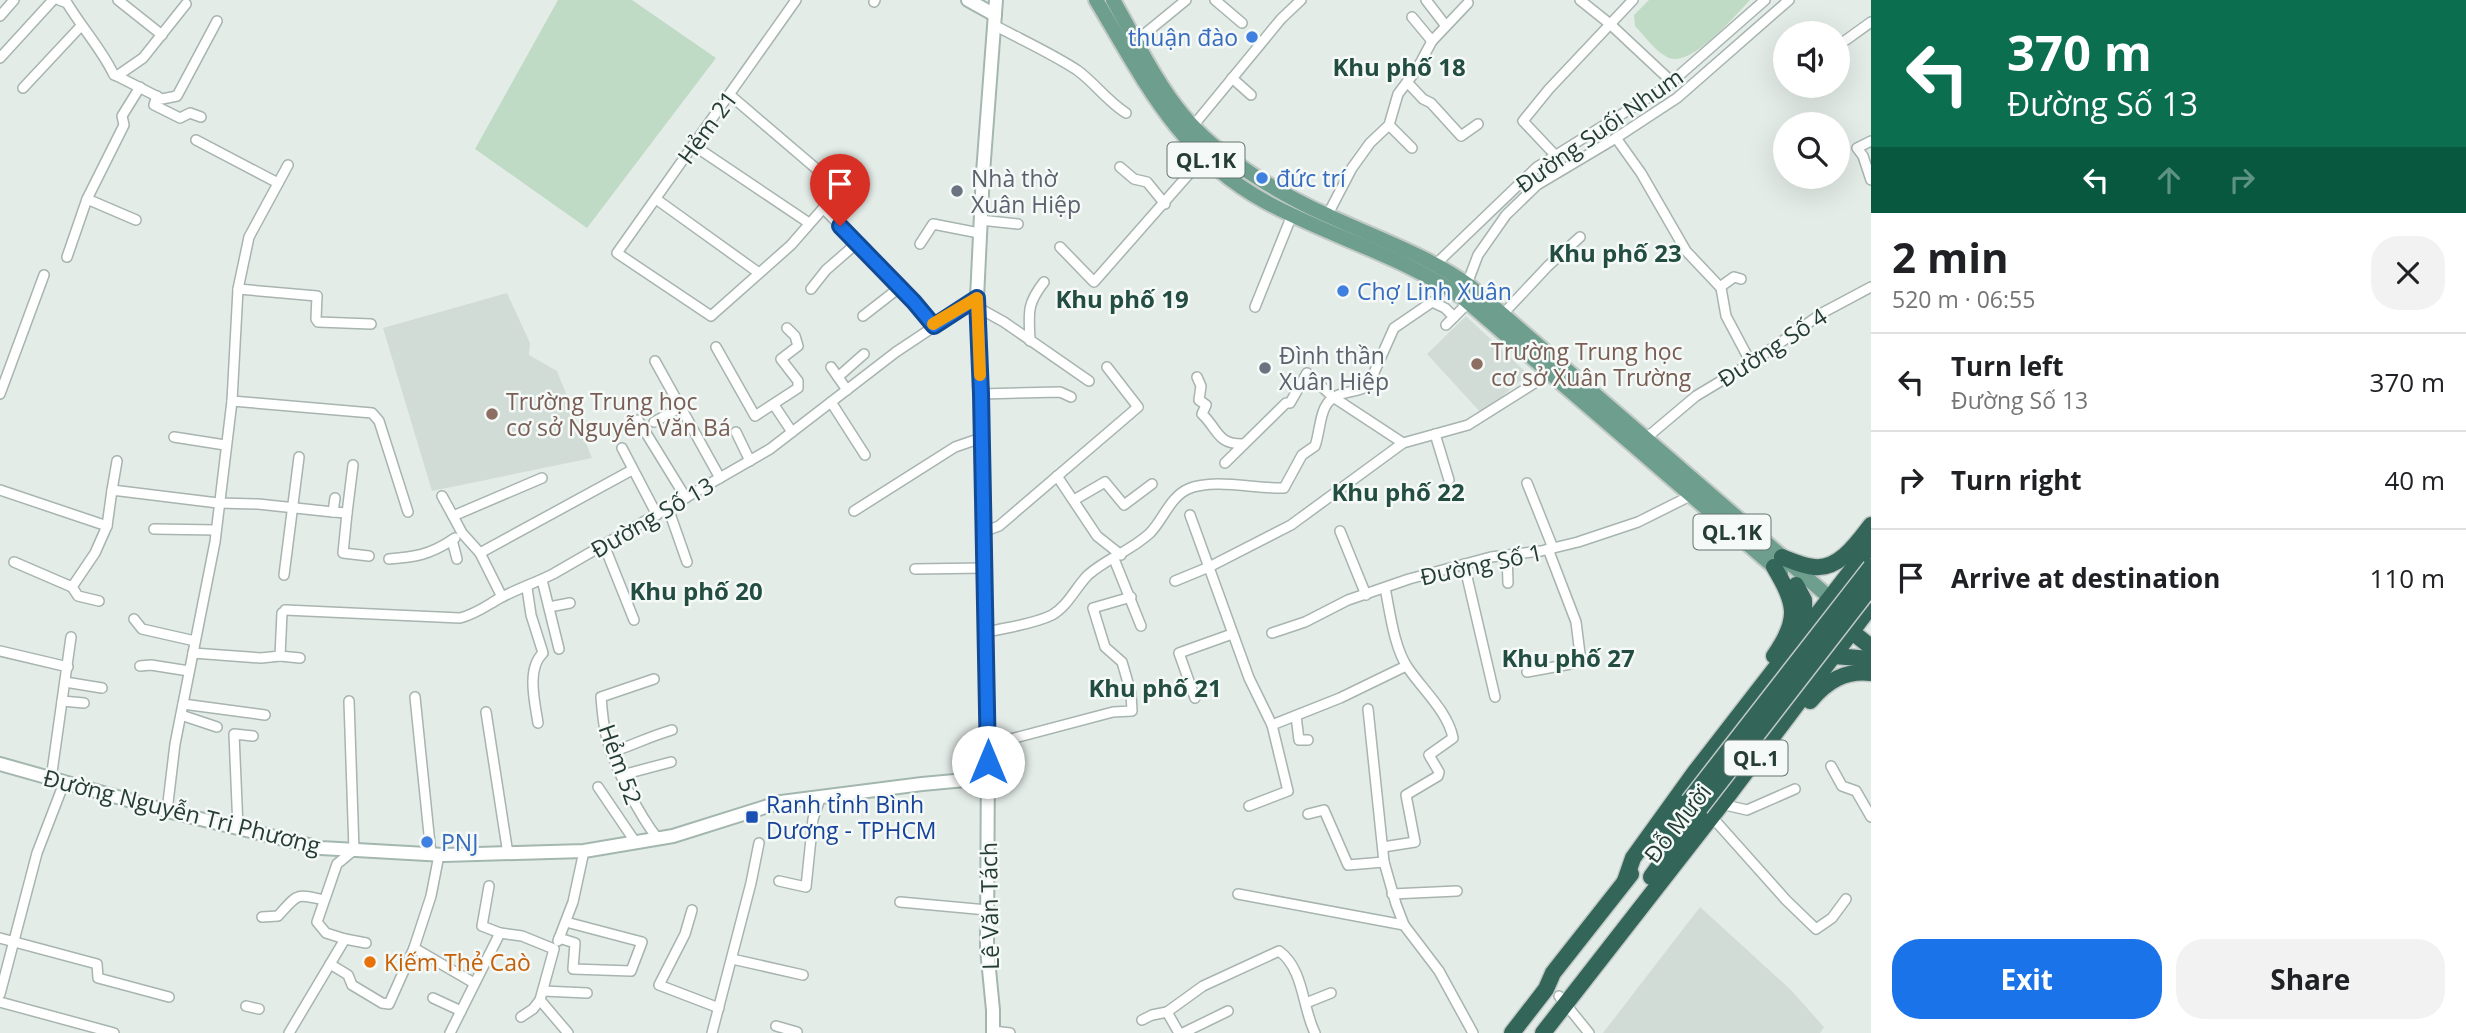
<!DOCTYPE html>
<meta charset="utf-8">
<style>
body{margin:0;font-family:"Open Sans",sans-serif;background:#f2f2f2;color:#202124;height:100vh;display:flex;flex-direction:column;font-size:26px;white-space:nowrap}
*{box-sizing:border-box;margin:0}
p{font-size:23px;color:#757577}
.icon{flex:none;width:38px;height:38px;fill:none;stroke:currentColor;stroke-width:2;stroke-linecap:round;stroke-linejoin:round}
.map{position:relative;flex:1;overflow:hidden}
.drawer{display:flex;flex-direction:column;background:#fff;width:595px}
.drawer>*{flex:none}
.guide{background:#0b6e4f;color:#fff;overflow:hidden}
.tools{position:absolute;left:1773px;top:21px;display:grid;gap:14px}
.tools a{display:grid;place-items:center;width:77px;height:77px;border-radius:50%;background:#fff;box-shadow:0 7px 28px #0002;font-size:35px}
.pin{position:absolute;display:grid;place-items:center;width:60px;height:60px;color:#fff;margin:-72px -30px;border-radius:50% 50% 50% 0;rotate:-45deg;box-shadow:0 0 7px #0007}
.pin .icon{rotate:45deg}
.me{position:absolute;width:77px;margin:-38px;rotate:0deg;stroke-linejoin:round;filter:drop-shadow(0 0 5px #0008)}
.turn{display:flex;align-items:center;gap:24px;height:147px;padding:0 21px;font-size:32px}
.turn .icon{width:91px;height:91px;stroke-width:2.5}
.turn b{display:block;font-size:49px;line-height:60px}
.lanes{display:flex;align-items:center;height:66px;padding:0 21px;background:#0003;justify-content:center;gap:35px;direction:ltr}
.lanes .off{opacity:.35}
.round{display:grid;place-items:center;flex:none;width:74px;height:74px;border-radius:28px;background:#f2f2f2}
.summary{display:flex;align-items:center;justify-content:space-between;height:119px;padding:0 21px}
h1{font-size:42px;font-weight:700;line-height:52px}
.primary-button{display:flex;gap:14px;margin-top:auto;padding:14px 21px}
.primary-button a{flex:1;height:80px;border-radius:28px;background:#1a73e8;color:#fff;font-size:28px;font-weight:700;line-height:80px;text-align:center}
.primary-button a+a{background:#f2f2f2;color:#202124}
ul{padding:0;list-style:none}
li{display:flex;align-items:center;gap:21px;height:98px;padding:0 21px;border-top:2px solid #e0e0e0}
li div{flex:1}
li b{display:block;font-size:26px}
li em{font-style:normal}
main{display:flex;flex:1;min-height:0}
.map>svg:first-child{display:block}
</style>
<main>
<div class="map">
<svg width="1871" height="1033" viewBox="0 0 1871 1033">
<rect width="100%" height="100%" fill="#e4ece8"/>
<!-- built -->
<g fill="#d2dcd7">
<polygon points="507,293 530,343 529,355 557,371 592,458 432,491 383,328"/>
<polygon points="1466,316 1528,374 1482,414 1427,354"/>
<polygon points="1700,907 1790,989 1824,1027 1820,1033 1603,1033"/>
</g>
<!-- green -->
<g fill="#bfdbc5">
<polygon points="558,0 632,0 716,58 587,228 475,149"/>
<path d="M1649 0H1750C1735 15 1690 70 1667 57 1655 51 1644 35 1635 26L1634 15Z"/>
</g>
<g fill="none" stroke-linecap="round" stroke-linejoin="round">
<defs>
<g id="street">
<path d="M59 0 67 3C82 28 101 48 114 75L117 76 143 58 186 4"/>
<polyline points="118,0 162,35"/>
<polyline points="1215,0 1242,23"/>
<polyline points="1426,0 1446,26"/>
<polyline points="1580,0 1610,24 1672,82"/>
<polyline points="874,2 875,0"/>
<polyline points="0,16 14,0"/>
<polyline points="1412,17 1432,41"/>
<path d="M994 25C1022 40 1051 53 1077 70 1095 83 1107 101 1126 113"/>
<polyline points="1846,40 1871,22"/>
<polyline points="1136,41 1186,0"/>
<polyline points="0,58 53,0"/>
<polyline points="117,76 162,99 177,96 217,21"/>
<polyline points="1232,78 1251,95"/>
<polyline points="1407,82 1423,99 1431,103 1461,136 1478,124"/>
<polyline points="23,88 81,26"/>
<polyline points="730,95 840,189 791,245 711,316 617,253 796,0"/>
<polyline points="157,96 154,105 180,118 190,113 201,117"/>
<polyline points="1389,125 1412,148"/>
<polyline points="1193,126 1281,19 1301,0"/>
<polyline points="1616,138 1641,173 1686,251 1721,288 1726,316 1751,363"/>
<polyline points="196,140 278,183"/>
<polyline points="1871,141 1857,148 1863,156 1871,180"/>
<polyline points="693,145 809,223"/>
<polyline points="1556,156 1523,121 1549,89 1633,0"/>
<polyline points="1120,167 1134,179 1147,182 1165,204"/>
<polyline points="656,199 759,273"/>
<polyline points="823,208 914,302 934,326"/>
<polyline points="1327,216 1352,168 1370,143 1389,125 1398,94 1417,69 1432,41 1468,3"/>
<polyline points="136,220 87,199 124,125 122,116 140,87"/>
<polyline points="980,220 1018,224"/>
<polyline points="920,244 933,224 979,233"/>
<polyline points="1060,247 1094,282 1203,158"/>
<polyline points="67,257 87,199"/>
<polyline points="1436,264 1537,167 1667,86 1765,0"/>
<polyline points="1467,284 1478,255 1506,215 1537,185 1616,138 1677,98 1789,0"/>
<polyline points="1720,287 1734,277 1741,279"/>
<polyline points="238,289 317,296 316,319 318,322 371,324"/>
<polyline points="811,289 826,270 857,243"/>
<polyline points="977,307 1004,322 1089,381"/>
<polyline points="1255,307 1292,215"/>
<polyline points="1502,315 1548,266 1580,237"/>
<polyline points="863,316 899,288"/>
<polyline points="1446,325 1468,303"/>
<path d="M1030 341C1029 313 1026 305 1044 282"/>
<polyline points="716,347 755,416 798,388 798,381 781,359 798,346 795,336 787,328"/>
<polyline points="655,361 720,478"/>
<polyline points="831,367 847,390"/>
<polyline points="838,377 864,354"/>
<path d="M1197 377 1201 386 1199 400 1206 405 1202 414C1218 429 1217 444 1242 444"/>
<polyline points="0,394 44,275"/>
<polyline points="981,394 1060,392 1071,397"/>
<polyline points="232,401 372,413 379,421 408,512"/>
<polyline points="831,402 865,455"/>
<polyline points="774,405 792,432"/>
<polyline points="638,420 686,498"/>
<polyline points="654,422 681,407"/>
<polyline points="736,432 750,461"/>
<polyline points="1435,434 1449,480"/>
<polyline points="174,437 225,445"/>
<polyline points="1645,439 1696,396 1751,363 1824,312 1871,287"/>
<polyline points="622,448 657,515"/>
<polyline points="1225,463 1286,403 1290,403 1307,373 1333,397 1403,443"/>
<polyline points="1057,476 1097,536 1121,555"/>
<polyline points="1527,483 1553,548"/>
<polyline points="0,490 107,526 112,490 218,503 258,504 333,512 335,498"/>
<polyline points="112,490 117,461"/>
<polyline points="442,496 453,516"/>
<polyline points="1074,500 1105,482 1124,505 1152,484"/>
<polyline points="668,508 687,562"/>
<polyline points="854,511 955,447 981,438"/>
<polyline points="333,512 347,513 353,465"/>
<polyline points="347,513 343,553 369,556"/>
<polyline points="1190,515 1249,678 1272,725 1340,698 1406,666"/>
<polyline points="154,529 216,530"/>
<polyline points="1340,531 1366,595"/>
<polyline points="983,532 999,526 1138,407 1107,367"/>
<polyline points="455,538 452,540 457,559"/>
<polyline points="604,545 634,620"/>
<polyline points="480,553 632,470"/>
<polyline points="1507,555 1508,583"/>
<path d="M389 559C415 557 429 555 452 540"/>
<polyline points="1114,559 1141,626"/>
<polyline points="14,562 72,587 95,553 107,526"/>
<polyline points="1464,564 1495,697"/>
<polyline points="915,569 984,568"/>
<polyline points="284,575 299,457"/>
<polyline points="542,580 559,649"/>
<polyline points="1175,581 1209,567 1291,525 1403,443 1468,425 1549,374"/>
<polyline points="72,587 78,596 99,601"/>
<path d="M527 588 531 615 543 653C526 669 535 703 538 723"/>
<polyline points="502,597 480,553 462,533 453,516 542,478"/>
<polyline points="549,607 570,603"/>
<path d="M285 610 460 618C476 614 486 606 500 598 517 589 535 583 553 574L770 449 896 352 977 298"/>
<polyline points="134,619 142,629 195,641"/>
<path d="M984 633C1006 627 1032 625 1052 615 1067 607 1076 587 1088 575 1107 558 1131 551 1150 533 1163 520 1170 497 1188 489 1214 478 1256 489 1284 488L1302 455 1315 446C1322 426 1318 401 1341 394 1351 391 1359 391 1368 386L1394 328 1432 302 1445 308 1454 317"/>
<polyline points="1272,633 1305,622 1348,600 1409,579 1491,557 1541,551 1578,542 1638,522 1690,496"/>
<polyline points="0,651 68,667"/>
<polyline points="193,653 261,658 280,656 282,613"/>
<polyline points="280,656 300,658"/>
<polyline points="140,666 151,665 189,671"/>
<polyline points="1527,672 1581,662 1576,622 1548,549"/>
<path d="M654 679 601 697C602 710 603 723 606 735 613 765 639 815 658 839"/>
<polyline points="65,682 102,688"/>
<polyline points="415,697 431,854"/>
<polyline points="1195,698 1179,653 1232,634"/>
<polyline points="62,701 84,703"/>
<polyline points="183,704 265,715"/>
<polyline points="1368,709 1384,862 1396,904 1404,925 1439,971 1473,1033"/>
<polyline points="486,712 508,854"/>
<polyline points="181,715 217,727"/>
<polyline points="1296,716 1299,740 1308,740"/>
<polyline points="988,745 1113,712 1132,711 1131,693 1122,662 1105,647 1093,608 1131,597"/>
<path d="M612 752C633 745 651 736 672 730"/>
<polyline points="1831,766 1842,786 1856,791 1871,817"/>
<polyline points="622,775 671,762"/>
<polyline points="51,779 71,637"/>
<polyline points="598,787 636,843"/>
<polyline points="1721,804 1747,810 1795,789"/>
<polyline points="1249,806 1288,791 1272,725"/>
<polyline points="167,811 175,744 215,542 232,401 238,289 249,237 288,165"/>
<polyline points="1308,814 1324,810 1348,865 1384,862"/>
<polyline points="1711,816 1786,900 1816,929 1832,918 1846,899"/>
<polyline points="238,828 234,734 253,736"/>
<path d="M1383 847 1415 842 1406 795 1438 776 1439 772 1429 755 1453 738C1448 712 1423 690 1408 668 1394 648 1390 612 1385 588"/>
<polyline points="779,881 806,887 813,819 821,796"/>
<polyline points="489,886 482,926 500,933"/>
<polyline points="1238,894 1404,925"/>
<polyline points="1392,894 1457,891"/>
<polyline points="900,902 987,910"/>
<polyline points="692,910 685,934 659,985 719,1008"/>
<path d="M262 917 278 916C298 894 295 893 324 900"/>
<polyline points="0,938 97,964 98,978 169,997"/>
<polyline points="559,938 575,943 573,969 631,971 642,942 566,922"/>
<polyline points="345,939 366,943"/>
<polyline points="558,941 573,902 584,851"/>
<polyline points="414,948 474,983"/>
<polyline points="732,959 803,975"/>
<polyline points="330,964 348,975 352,985 382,1003 389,1004 414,948 431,896 439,855"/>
<polyline points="543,991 587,993"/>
<polyline points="0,994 37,853 64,783"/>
<polyline points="1559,996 1589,1033"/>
<polyline points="433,998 461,1011"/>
<polyline points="0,1002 114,1033"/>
<polyline points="1306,1003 1331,993"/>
<polyline points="246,1006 259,1009"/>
<polyline points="521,1017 533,1009 540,1000"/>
<polyline points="1142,1020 1152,1015 1167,1012"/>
<polyline points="776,1026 797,1032"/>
<polyline points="993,1031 1010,1033"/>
<polyline points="289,1033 345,939 326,933 317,922 337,864 354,850 349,701"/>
<polyline points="450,1033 500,933 522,936 554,949 540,1000 568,1033"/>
<polyline points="712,1033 751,883 759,843"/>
<path d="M1179 1033 1167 1012 1203 986 1279 951C1304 969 1302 1007 1315 1033"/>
<polyline points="1183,1033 1228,1011"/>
</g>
<g id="secondary">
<polyline points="968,0 995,15"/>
<polyline points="0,764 167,811 321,848 444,855 584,851 673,836 781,802 922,784 987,778"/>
<polyline points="993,1033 993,1010 987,949 988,745 981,394 977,298 983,173 996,0"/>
</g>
<g id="primary">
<path d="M1096 0C1144 80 1179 155 1266 202 1330 237 1403 256 1463 298L1781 573"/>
<path d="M1113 0C1135 38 1154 80 1182 114 1216 156 1279 194 1329 216 1378 239 1427 255 1471 287L1830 598"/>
</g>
<g id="highway">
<path d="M1782 557C1792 561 1803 566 1814 567 1839 570 1858 542 1871 525"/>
<path d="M1774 567C1796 604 1800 619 1774 656"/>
<polyline points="1796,585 1804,600 1805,631 1807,633"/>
<polyline points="1846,627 1871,647"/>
<polyline points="1830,652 1834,656 1871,659"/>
<path d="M1810 701C1827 681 1845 670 1871 673"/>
<polyline points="1662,835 1689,801"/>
<polyline points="1651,877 1700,808"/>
<polyline points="1625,881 1633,858 1695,772 1871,545"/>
<polyline points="1512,1033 1546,989 1553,973 1631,874"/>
<polyline points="1543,1033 1727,797 1871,606"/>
</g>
</defs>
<!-- street casing -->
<use href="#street" stroke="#a7b4af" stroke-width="12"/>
<!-- secondary casing -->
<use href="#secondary" stroke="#a3b7af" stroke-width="16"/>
<!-- primary casing -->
<use href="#primary" stroke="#c2c9c6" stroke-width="18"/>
<!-- highway casing -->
<use href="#highway" stroke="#c2c9c6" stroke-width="19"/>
<!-- street -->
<use href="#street" stroke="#fff" stroke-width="9"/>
<!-- secondary -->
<use href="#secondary" stroke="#fff" stroke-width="12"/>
<!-- primary -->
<use href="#primary" stroke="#6d9e8e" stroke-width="14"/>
<!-- highway -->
<use href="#highway" stroke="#336658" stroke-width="16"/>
<defs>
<g id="highway-bridge">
<polyline points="1689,801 1871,567"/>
<polyline points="1700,808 1871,587"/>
</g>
</defs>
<!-- highway-bridge casing -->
<use href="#highway-bridge" stroke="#c2c9c6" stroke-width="19" stroke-linecap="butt"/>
<!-- highway-bridge -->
<use href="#highway-bridge" stroke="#336658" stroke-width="16"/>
</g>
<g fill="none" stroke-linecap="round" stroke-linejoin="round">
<defs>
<polyline id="route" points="840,226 914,302 934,326 977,298 981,394 988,762"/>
</defs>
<!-- route casing -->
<use href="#route" stroke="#114b97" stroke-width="18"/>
<!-- route -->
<use href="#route" stroke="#1a73e8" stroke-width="12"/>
<!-- slow -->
<polyline stroke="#f59e0b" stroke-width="12" points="933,324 977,298 980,375"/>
</g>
<!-- markers -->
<g fill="#3f7fe0" stroke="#f5f9f7" stroke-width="2.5">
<circle cx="1252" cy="37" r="7"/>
<circle cx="1262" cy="178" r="7"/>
<circle cx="1343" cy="291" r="7"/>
<circle cx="427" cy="842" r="7"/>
</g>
<g fill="#6b7280" stroke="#f5f9f7" stroke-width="2.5">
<circle cx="957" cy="191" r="7"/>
<circle cx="1265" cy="368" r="7"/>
</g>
<g fill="#8d6e63" stroke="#f5f9f7" stroke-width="2.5">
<circle cx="1477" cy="364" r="7"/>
<circle cx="492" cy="414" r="7"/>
</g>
<rect fill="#1a4fb4" stroke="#f5f9f7" stroke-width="2.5" x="745" y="810" width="14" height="14" rx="3.5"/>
<circle fill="#e8710a" stroke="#f5f9f7" stroke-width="2.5" cx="370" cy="962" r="7"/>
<g text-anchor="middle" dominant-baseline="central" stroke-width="5" stroke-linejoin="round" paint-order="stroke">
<!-- shield labels -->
<g fill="#f5f9f7" stroke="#63756f" stroke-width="2">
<rect x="1167.5" y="142.5" width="77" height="35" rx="5"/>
<rect x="1693.5" y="514.5" width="77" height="35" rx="5"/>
<rect x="1724.5" y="740.5" width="63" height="35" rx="5"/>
</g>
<g font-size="21" font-weight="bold" fill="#253d35">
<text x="1206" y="160">QL.1K</text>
<text x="1732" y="532">QL.1K</text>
<text x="1756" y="758">QL.1</text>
</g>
<!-- shop labels -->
<g font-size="23" fill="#366cbe" stroke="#f5f9f7" text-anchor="start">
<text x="1238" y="37" text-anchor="end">thuận đào</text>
<text x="1276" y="178">đức trí</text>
<text x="1357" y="291">Chợ Linh Xuân</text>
<text x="441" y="842">PNJ</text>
</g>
<!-- street labels -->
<g font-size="23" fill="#253d35" stroke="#f5f9f7">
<text transform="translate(707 127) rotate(-54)">Hẻm 21</text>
<text transform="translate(1599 130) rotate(-35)">Đường Suối Nhum</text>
<text transform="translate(1772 347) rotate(-33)">Đường Số 4</text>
<text transform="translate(652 517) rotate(-30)">Đường Số 13</text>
<text transform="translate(1481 564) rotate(-12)">Đường Số 1</text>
<text transform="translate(621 764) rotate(70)">Hẻm 52</text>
<text transform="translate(182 811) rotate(14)">Đường Nguyễn Tri Phương</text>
<text transform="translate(1677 823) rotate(-52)">Đỗ Mười</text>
<text transform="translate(989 906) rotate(-91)">Lê Văn Tách</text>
</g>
<!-- worship labels -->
<g font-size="23" fill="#5b616d" stroke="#f5f9f7" text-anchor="start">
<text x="971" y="178">Nhà thờ<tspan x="971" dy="26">Xuân Hiệp</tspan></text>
<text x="1279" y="355">Đình thần<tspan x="1279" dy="26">Xuân Hiệp</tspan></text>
</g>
<!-- education labels -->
<g font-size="23" fill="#785e54" stroke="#f5f9f7" text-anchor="start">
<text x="1491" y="351">Trường Trung học<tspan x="1491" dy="26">cơ sở Xuân Trường</tspan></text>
<text x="506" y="401">Trường Trung học<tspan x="506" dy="26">cơ sở Nguyễn Văn Bá</tspan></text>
</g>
<!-- transit labels -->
<g font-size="23" fill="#164399" stroke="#f5f9f7" text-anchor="start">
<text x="766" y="804">Ranh tỉnh Bình<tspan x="766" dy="26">Dương - TPHCM</tspan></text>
</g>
<!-- food labels -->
<g font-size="23" fill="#c56008" stroke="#f5f9f7" text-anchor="start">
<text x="384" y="962">Kiếm Thẻ Caò</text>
</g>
<!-- neighbourhood labels -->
<g font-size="24" font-weight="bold" fill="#224d40" stroke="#f5f9f7">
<text x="1399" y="66">Khu phố 18</text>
<text x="1615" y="252">Khu phố 23</text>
<text x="1122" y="298">Khu phố 19</text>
<text x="1398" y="491">Khu phố 22</text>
<text x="696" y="590">Khu phố 20</text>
<text x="1568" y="657">Khu phố 27</text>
<text x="1155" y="687">Khu phố 21</text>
</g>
</g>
</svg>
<div class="tools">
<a><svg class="icon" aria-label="sound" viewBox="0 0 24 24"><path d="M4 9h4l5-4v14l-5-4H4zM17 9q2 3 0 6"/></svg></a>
<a><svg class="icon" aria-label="search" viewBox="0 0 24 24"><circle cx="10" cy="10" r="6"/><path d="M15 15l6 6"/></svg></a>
</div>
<div class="pin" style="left:840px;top:226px;background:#d93025"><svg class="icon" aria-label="arrive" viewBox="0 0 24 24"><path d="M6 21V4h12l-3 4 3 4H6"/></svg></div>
<svg class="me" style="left:988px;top:762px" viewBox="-20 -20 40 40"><circle r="19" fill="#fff"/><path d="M0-13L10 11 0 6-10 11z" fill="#1a73e8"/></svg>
</div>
<section class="drawer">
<div class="guide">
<div class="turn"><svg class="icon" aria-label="left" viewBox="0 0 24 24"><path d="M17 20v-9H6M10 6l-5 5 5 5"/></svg><div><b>370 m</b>Đường Số 13</div></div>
<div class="lanes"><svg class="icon" aria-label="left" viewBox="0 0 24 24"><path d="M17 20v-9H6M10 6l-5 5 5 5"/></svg><svg class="icon off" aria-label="ahead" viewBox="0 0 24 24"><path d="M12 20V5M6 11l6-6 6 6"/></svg><svg class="icon off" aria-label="right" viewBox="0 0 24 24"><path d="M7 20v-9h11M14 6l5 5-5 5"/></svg></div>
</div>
<div class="summary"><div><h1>2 min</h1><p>520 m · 06:55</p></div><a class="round"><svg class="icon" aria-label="close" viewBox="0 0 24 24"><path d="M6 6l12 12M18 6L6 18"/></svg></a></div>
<ul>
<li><svg class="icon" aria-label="left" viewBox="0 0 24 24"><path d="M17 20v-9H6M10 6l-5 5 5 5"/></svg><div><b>Turn left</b><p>Đường Số 13</p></div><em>370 m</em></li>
<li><svg class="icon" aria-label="right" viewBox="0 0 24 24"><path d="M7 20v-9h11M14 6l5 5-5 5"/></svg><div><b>Turn right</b></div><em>40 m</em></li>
<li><svg class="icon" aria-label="arrive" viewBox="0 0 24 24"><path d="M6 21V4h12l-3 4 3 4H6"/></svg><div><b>Arrive at destination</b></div><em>110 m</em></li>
</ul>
<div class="primary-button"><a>Exit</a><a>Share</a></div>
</section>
</main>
